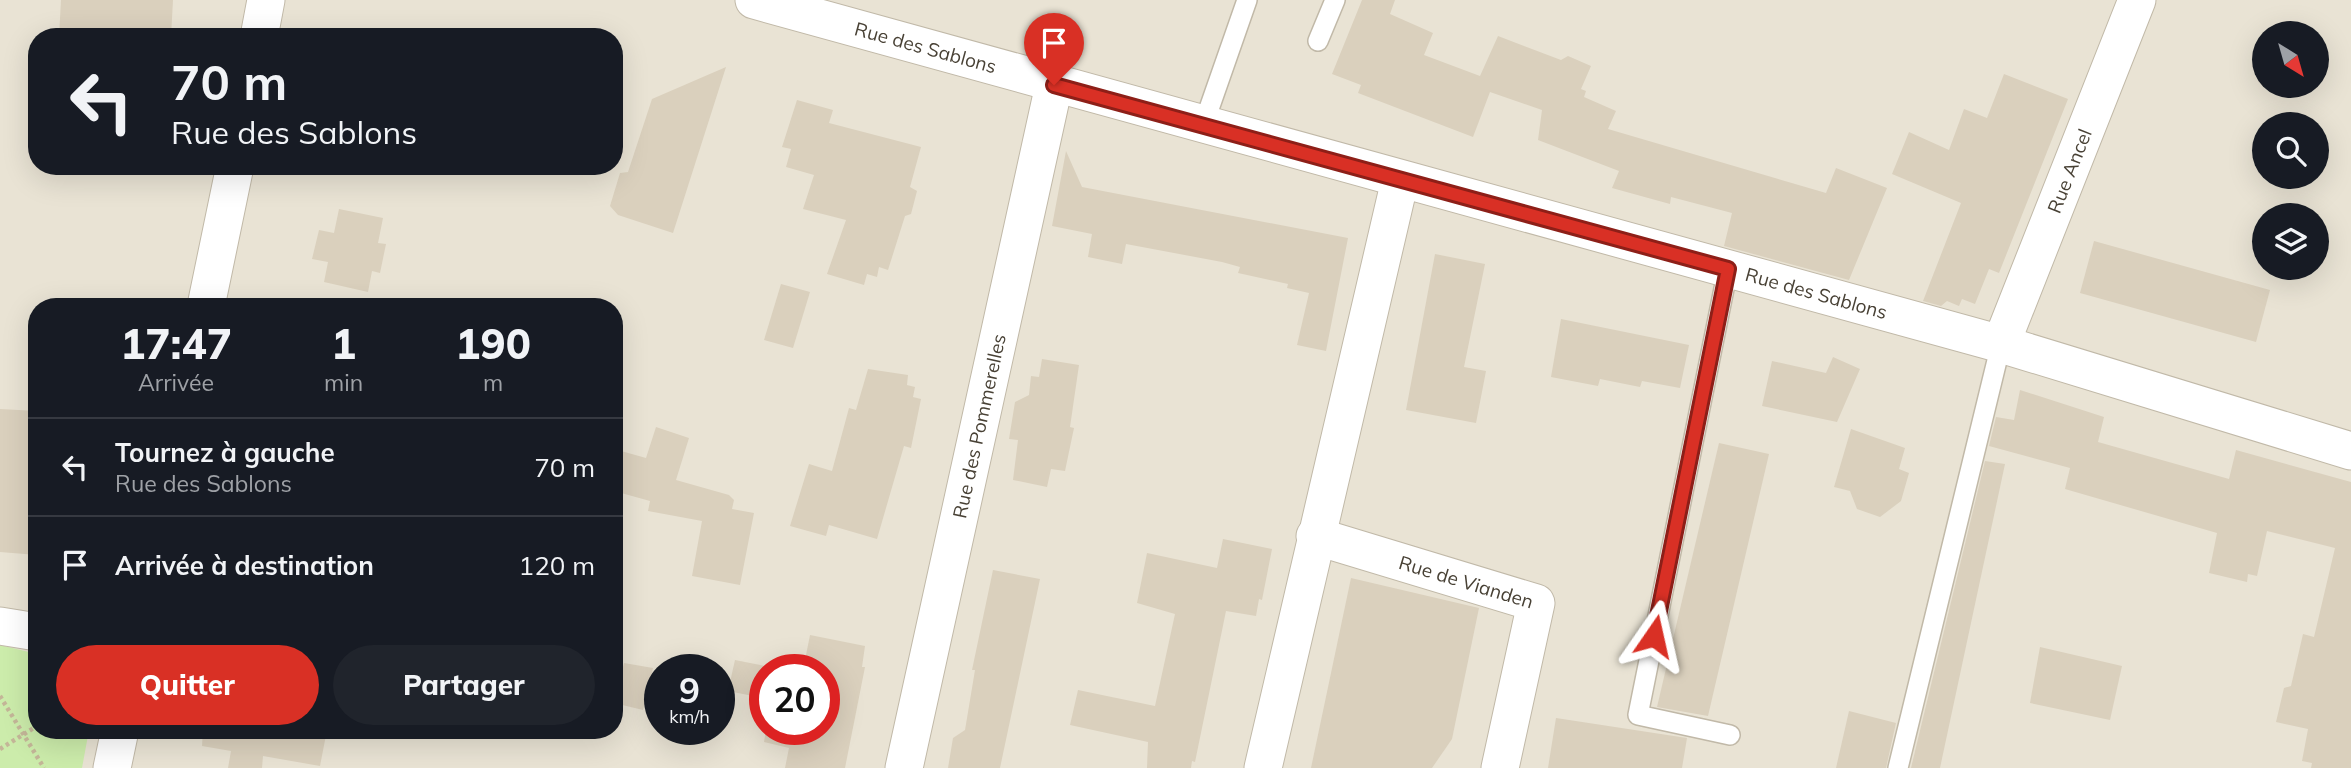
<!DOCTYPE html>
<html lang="fr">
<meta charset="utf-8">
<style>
body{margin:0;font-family:Mulish,sans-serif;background:#20242c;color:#f1f3f6;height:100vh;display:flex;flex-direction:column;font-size:26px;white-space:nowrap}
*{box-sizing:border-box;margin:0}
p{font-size:23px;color:#9ea1a6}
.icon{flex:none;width:38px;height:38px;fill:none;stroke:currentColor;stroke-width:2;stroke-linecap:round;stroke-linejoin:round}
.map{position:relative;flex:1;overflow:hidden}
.drawer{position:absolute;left:28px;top:298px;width:595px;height:441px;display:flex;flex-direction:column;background:#171b24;border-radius:28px;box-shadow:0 7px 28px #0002}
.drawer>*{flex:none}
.top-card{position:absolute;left:28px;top:28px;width:595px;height:147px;border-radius:28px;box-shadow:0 7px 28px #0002;background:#171b24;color:#f1f3f6;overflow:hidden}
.needle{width:46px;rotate:143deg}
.controls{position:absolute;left:2252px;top:21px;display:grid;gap:14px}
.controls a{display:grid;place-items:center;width:77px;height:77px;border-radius:50%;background:#171b24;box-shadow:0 7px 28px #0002;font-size:35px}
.speed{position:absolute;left:644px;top:654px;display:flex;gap:14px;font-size:35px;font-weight:700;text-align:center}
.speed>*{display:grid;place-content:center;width:91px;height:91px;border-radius:50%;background:#171b24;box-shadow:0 7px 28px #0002;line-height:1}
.speed small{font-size:18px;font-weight:400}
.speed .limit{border:10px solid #d22;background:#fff;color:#111}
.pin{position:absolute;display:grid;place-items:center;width:60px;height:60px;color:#fff;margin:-72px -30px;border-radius:50% 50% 50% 0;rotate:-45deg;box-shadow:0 0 7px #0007}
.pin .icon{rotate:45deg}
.me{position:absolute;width:77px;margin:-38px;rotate:11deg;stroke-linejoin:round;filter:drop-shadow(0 0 5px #0008)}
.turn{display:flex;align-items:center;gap:24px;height:147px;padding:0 28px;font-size:32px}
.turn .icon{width:91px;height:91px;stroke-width:2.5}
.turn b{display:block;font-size:49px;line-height:60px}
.eta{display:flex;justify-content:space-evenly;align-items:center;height:119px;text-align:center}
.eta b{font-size:42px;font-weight:800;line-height:49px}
.cta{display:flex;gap:14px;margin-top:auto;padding:14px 28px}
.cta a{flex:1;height:80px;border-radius:42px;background:#d93025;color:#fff;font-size:28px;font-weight:800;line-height:80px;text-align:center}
.cta a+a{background:#20242c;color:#f1f3f6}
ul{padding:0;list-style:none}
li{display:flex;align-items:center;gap:21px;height:98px;padding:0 28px;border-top:2px solid #363941}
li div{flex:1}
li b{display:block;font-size:26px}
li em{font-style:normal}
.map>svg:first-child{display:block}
</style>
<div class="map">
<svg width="2351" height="768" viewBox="0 0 2351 768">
<rect width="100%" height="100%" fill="#f4f1e6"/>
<!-- residential -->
<path fill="#e9e3d4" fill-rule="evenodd" d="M0 0H2351V768H0ZM2264 33H2317V86H2264ZM37 37H614V166H37ZM2264 124H2317V177H2264ZM2264 215H2317V268H2264ZM37 306H614V730H37ZM660 670H719V730H660ZM765 670H824V730H765Z"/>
<!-- green -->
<polygon fill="#ccecab" points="0,645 37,654 37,730 89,730 82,768 0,768"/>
<!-- building -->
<g fill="#dad0bd">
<polygon points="61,0 173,0 171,37 59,37"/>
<polygon points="1362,0 1395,0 1390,14 1433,33 1424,55 1480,76 1498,36 1561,60 1568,56 1591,66 1581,89 1586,91 1584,97 1616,111 1608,129 1826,193 1836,168 1887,188 1849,280 1724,246 1732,213 1671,197 1670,204 1612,188 1619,171 1538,140 1542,110 1490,92 1473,137 1358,93 1361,85 1332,74"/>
<polygon points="726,67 673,233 618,215 610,206 620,173 628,172 652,99"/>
<polygon points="2004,74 2068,99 1999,273 1989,269 1975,304 1962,299 1959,306 1947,301 1941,306 1923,301 1961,203 1892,174 1909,132 1949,150 1964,109 1987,118"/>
<polygon points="797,100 833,110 829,123 921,147 910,187 917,191 911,214 905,216 888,270 879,267 877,277 867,274 864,285 827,274 846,220 803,209 814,175 786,167 791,149 782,147"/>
<polygon points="1066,151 1082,187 1348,238 1326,351 1297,345 1309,293 1287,288 1288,284 1238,273 1240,267 1222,262 1126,244 1122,264 1088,257 1092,234 1052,226"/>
<polygon points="339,209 383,218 378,243 386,244 380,273 372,271 368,292 324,282 328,262 312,259 319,230 334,233"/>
<polygon points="2094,241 2270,290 2256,342 2080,293"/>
<polygon points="1435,254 1485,264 1464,367 1486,371 1476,423 1406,410"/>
<polygon points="781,284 810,292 793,348 764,340"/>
<polygon points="1561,319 1689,345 1680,388 1642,381 1640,387 1600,379 1598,386 1551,377"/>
<polygon points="1833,357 1860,369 1837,422 1762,406 1772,361 1826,373"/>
<polygon points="1042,359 1079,365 1070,427 1074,428 1065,471 1051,469 1047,487 1013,480 1018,440 1009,439 1015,402 1029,395 1031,376 1039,377"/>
<polygon points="868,369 908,375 907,385 915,387 913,397 921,399 911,448 904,446 877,539 829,525 826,536 790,526 809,464 832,471 849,408 856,410"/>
<polygon points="2020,390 2104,417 2098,442 2229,479 2236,450 2351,482 2351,768 2311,768 2312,763 2302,761 2308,729 2276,722 2284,688 2291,686 2303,634 2314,637 2335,548 2267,531 2257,576 2248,574 2247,582 2209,573 2217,533 2065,489 2070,468 1989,446 1996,417 2014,420"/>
<polygon points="0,409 37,411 37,555 0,552"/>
<polygon points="656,427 689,438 676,480 729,495 734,500 732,509 754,513 740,585 692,576 702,521 648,511 650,501 614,491 614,449 646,458"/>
<polygon points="1851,429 1905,448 1899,469 1909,473 1901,501 1880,517 1857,509 1850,491 1834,487"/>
<polygon points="1719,443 1769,454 1708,716 1657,707"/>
<polygon points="1985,461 2005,464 1940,768 1911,768"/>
<polygon points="1223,539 1272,549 1262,600 1259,599 1256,616 1226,611 1195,762 1192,761 1191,768 1147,768 1148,742 1070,725 1078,690 1155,706 1175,614 1137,603 1147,553 1217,568"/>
<polygon points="993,570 1040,579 1000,768 948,768 953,738 965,730 975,670 972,670"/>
<polygon points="1351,578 1479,608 1452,739 1432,768 1311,768"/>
<polygon points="810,635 865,646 862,667 865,667 845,768 785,768 789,748 764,742 766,730 824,730 824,670 803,670"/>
<polygon points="2040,647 2122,666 2110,720 2030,703"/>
<polygon points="735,660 765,666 758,697 728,691"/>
<polygon points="624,663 653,668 643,710 614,703"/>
<polygon points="1849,711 1896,723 1886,768 1836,768"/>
<polygon points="1556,718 1687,738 1682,768 1548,768"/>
<polygon points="203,730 327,730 320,766 263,756 262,768 228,768 231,751 202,746"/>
</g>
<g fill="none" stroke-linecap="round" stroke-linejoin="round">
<defs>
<g id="service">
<polyline points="1318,41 1335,0"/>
<polyline points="1203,126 1247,0"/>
<polyline points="1728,269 1638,715 1730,735"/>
<polyline points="1898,768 2001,344"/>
</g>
<g id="minor">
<path id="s1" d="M754 0 2001 344 2351 451"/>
<polyline points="259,37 266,0"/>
<polyline points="206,306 235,166"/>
<path id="s2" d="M2001 344 2137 0"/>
<path id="s3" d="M1315 536 1536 603 1500 768"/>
<polyline points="0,626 37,632"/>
<polyline points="112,768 120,730"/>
<path id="s4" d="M904 768 1054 85"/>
<polyline points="1263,768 1400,180"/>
</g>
</defs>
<!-- service casing -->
<use href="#service" stroke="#c1b9a8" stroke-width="22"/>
<!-- minor casing -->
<use href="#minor" stroke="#c1b9a8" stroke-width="39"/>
<!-- path -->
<g stroke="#c4b698" stroke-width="4.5" stroke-dasharray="3.5 3.5" stroke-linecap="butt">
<polyline points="0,696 44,768"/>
<polyline points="0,749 37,726"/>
</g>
<!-- service -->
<use href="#service" stroke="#fff" stroke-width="19"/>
<!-- minor -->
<use href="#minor" stroke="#fff" stroke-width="37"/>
</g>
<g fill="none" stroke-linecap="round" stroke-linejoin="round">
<defs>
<polyline id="route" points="1054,85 1728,269 1654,636"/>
</defs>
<!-- route casing -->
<use href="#route" stroke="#8d1f18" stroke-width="18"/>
<!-- route -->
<use href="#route" stroke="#d93025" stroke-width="12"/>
</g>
<g text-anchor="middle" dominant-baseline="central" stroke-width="5" stroke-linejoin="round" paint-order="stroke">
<!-- street labels -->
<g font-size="19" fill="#484135" stroke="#fff">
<text stroke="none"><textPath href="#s1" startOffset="178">Rue des Sablons</textPath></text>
<text stroke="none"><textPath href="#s2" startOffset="186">Rue Ancel</textPath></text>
<text stroke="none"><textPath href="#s1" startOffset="1102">Rue des Sablons</textPath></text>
<text stroke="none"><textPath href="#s4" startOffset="350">Rue des Pommerelles</textPath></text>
<text stroke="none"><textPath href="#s3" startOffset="158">Rue de Vianden</textPath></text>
</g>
</g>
</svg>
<div class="controls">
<a><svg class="needle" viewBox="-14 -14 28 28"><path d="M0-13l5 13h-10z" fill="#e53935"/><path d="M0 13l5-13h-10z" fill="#9ea1a6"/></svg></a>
<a><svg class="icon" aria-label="search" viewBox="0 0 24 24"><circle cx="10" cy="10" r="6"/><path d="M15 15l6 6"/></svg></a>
<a><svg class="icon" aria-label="layers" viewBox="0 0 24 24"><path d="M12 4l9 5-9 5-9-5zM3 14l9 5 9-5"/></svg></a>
</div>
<div class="speed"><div>9<small>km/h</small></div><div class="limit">20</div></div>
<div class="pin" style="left:1054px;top:85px;background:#d93025"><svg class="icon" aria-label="arrive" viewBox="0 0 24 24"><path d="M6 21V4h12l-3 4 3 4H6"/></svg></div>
<svg class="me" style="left:1654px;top:636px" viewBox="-20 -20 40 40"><path d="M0-17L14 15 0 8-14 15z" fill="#d93025" stroke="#fff" stroke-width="4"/></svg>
<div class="top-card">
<div class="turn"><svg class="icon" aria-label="left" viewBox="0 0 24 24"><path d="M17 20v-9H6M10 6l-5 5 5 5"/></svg><div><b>70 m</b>Rue des Sablons</div></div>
</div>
<section class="drawer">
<div class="eta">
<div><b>17:47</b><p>Arrivée</p></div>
<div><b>1</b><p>min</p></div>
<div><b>190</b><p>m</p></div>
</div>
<ul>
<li><svg class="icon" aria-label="left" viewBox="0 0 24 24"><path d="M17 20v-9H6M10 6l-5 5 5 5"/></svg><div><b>Tournez à gauche</b><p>Rue des Sablons</p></div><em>70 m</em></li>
<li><svg class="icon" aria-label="arrive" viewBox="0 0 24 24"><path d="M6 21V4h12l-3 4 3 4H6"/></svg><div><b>Arrivée à destination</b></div><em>120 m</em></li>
</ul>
<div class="cta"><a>Quitter</a><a>Partager</a></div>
</section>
</div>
